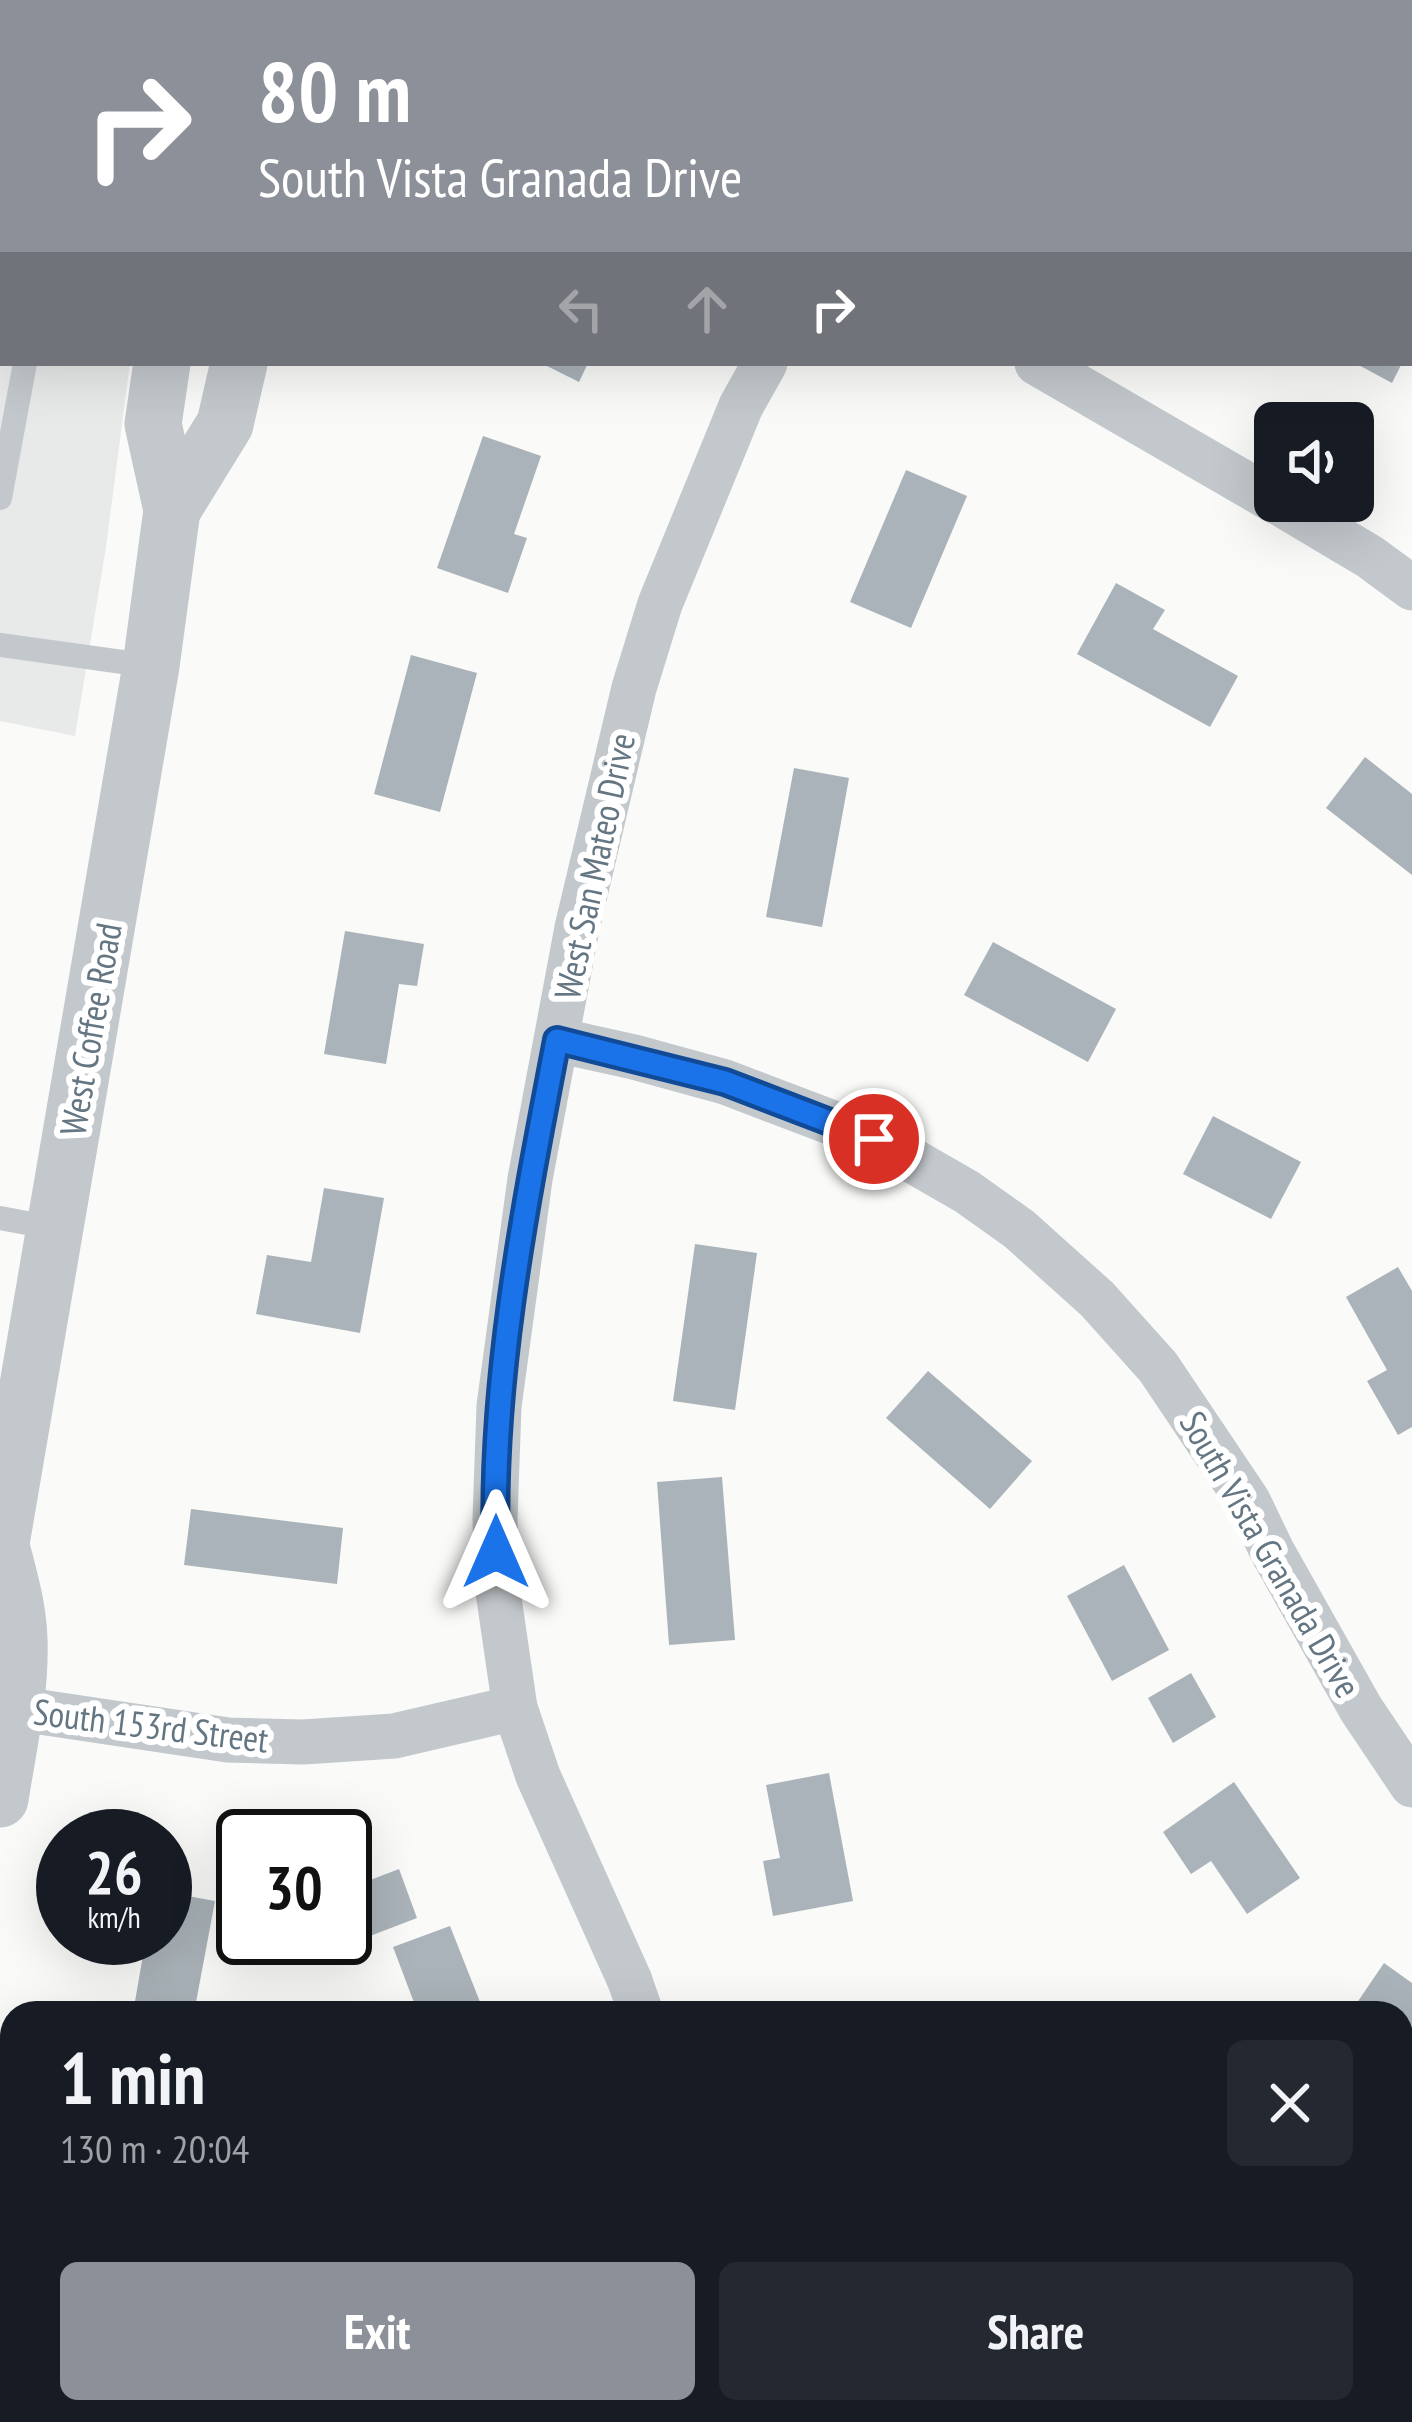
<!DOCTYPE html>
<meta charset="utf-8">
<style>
body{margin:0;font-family:"PT Sans Narrow",sans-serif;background:#242831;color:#f1f3f6;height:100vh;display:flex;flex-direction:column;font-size:45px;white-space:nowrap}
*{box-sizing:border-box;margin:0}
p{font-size:39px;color:#9ea1a6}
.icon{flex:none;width:66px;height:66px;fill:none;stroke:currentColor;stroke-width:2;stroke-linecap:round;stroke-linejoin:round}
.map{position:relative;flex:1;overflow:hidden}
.panel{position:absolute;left:0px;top:2001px;width:1413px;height:423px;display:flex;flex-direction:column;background:#171b24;border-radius:36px 36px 0 0;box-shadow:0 12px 48px #0002}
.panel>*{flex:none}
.top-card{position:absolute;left:0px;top:0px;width:1413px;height:366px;box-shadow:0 12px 48px #0002;background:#8c9099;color:#fff;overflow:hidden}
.controls{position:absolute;left:1254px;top:402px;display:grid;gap:24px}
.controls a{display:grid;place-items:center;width:120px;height:120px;border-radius:18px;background:#171b24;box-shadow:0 12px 48px #0002;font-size:60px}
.speed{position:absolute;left:36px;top:1809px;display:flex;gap:24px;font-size:60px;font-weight:700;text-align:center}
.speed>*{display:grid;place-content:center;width:156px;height:156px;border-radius:50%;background:#171b24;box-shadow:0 12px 48px #0002;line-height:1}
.speed small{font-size:30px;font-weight:400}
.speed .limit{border:6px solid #111;border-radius:18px;background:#fff;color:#111}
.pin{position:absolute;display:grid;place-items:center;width:102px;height:102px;color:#fff;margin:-51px;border:6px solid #fff;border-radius:50%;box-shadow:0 3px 12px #0007}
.me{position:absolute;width:132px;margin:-66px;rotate:0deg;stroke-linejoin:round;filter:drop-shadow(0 0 9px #0008)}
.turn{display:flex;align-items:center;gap:42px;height:252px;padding:0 60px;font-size:54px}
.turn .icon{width:156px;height:156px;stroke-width:2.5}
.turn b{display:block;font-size:84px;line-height:102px}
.lanes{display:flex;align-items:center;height:114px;padding:0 60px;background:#0003;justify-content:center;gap:60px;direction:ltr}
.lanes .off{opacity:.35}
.round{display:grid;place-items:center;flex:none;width:126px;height:126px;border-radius:18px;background:#242831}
.headline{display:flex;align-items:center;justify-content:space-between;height:204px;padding:0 60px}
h1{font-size:72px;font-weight:800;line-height:90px}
.primary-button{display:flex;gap:24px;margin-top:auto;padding:24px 60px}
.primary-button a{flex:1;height:138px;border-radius:18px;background:#8c9099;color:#fff;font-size:48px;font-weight:800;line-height:138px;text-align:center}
.primary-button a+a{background:#242831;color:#f1f3f6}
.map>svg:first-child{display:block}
</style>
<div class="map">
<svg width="1412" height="2422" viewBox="0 0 1412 2422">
<rect width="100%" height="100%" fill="#fafaf8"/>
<!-- built -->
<polygon fill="#e8e9e9" points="0,0 178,0 178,3 3,3 3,363 130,363 106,547 75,736 0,721"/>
<!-- building -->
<g fill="#aab3b9">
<polygon points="541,363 588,363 579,382"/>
<polygon points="1355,363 1402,363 1392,383"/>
<polygon points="483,436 541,456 514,534 527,538 508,593 437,568"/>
<polygon points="906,470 967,496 911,628 850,602"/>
<polygon points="1116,583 1165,610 1153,629 1238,676 1210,727 1077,654"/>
<polygon points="411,655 477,673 440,812 374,794"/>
<polygon points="1365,757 1412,794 1412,875 1326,808"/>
<polygon points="794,768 849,778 822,927 766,917"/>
<polygon points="345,931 424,944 417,986 399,984 386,1064 324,1054"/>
<polygon points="993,942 1116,1009 1088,1062 964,995"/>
<polygon points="1213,1116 1301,1162 1271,1219 1183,1174"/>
<polygon points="324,1188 384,1198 360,1333 256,1314 267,1255 311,1262"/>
<polygon points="695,1244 757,1253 735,1410 673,1401"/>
<polygon points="1398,1267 1412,1291 1412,1427 1398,1435 1367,1381 1387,1370 1346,1297"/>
<polygon points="928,1371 1032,1461 990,1509 886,1418"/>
<polygon points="722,1477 735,1640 669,1645 657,1482"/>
<polygon points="191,1509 343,1528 337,1584 184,1565"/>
<polygon points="1124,1565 1169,1650 1112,1681 1067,1596"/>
<polygon points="1191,1673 1216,1717 1173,1743 1148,1698"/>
<polygon points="829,1773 853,1901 773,1916 763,1861 780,1858 766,1785"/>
<polygon points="1234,1782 1300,1878 1247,1914 1211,1861 1191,1874 1163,1832"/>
<polygon points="399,1869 417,1918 370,1936 352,1887"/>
<polygon points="165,1892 215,1901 194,2013 133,2013 146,1938 165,1938"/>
<polygon points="450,1926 482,2007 467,2013 418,2013 393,1947"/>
<polygon points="1384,1963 1412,1983 1412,2088 1401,2081 1401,2013 1350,2013"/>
<polygon points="828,2003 902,2004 902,2013 828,2013"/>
<polygon points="31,2412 106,2412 104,2422 29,2422"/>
<polygon points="417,2412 510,2412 509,2422 415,2422"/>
<polygon points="747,2412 814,2412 812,2422 745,2422"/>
<polygon points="1154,2412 1266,2412 1262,2422 1150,2422"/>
</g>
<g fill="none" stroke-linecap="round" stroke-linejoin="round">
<!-- service -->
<g stroke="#c3c8cc" stroke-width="24">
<polyline points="106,3 107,0"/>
<polyline points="0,270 3,271"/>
<polyline points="0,498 25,363"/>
<polyline points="0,645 151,666"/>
<polyline points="0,1218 54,1228"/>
</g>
<!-- minor -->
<g stroke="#c3c8cc" stroke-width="45">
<polyline points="951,3 952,0"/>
<polyline points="1037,363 1275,501"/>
<polyline points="1276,501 1370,557 1412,588"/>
<polyline points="557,1040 634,1057 725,1082 875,1139 967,1192 1019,1229 1097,1299 1158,1367 1248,1501 1272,1551 1361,1709 1412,1785"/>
<polyline points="0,1706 228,1740 303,1742 394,1736 515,1708"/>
<polyline points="641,2013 630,1981 538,1776 515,1708 497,1585 495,1519 499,1406 530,1179 577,928 634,688 660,604 741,406 765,363"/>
<polyline points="624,2422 626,2412"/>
</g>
<!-- tertiary -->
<g stroke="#c3c8cc" stroke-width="57">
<polyline points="210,3 211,0"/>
<polyline points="302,3 302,0"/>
<polyline points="172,510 225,424 239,363"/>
<polyline points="0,1549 151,666 172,510 153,424 162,363"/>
<path d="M0 1799C8 1747 21 1692 19 1639 18 1607 9 1577 1 1546"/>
</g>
</g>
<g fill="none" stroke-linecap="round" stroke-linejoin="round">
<defs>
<path id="route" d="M496 1552C490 1382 525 1207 557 1040L725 1082 874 1139"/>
</defs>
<!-- route casing -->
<use href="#route" stroke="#114b97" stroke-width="30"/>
<!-- route -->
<use href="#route" stroke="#1a73e8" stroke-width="21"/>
</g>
<g text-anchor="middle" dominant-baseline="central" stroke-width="12" stroke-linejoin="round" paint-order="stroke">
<!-- street labels -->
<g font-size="36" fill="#657683" stroke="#fff">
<text transform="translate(594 866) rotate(-78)">West San Mateo Drive</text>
<text transform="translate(90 1029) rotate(-80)">West Coffee Road</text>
<text transform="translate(1271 1554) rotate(60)">South Vista Granada Drive</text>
<text transform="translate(151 1725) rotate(7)">South 153rd Street</text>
</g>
</g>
</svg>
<div class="controls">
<a><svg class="icon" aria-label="sound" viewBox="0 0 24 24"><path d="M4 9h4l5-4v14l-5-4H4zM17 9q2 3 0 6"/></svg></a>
</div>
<div class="speed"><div>26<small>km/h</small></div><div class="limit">30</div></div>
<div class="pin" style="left:874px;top:1139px;background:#d93025"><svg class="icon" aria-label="arrive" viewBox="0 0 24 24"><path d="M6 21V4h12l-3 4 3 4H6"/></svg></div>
<svg class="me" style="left:496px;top:1552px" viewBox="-20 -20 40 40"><path d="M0-17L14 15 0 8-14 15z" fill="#1a73e8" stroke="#fff" stroke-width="4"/></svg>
<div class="top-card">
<div class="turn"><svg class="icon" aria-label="right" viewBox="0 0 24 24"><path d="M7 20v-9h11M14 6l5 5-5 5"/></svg><div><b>80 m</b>South Vista Granada Drive</div></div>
<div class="lanes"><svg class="icon off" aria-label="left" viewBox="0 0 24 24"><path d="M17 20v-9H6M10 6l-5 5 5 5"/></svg><svg class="icon off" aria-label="ahead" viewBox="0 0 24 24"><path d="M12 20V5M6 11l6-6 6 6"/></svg><svg class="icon" aria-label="right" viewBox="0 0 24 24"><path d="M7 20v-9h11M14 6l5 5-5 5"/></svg></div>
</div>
<section class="panel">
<div class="headline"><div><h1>1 min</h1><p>130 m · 20:04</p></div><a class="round"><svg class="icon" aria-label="close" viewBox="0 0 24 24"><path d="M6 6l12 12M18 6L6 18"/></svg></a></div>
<div class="primary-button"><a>Exit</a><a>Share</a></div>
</section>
</div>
